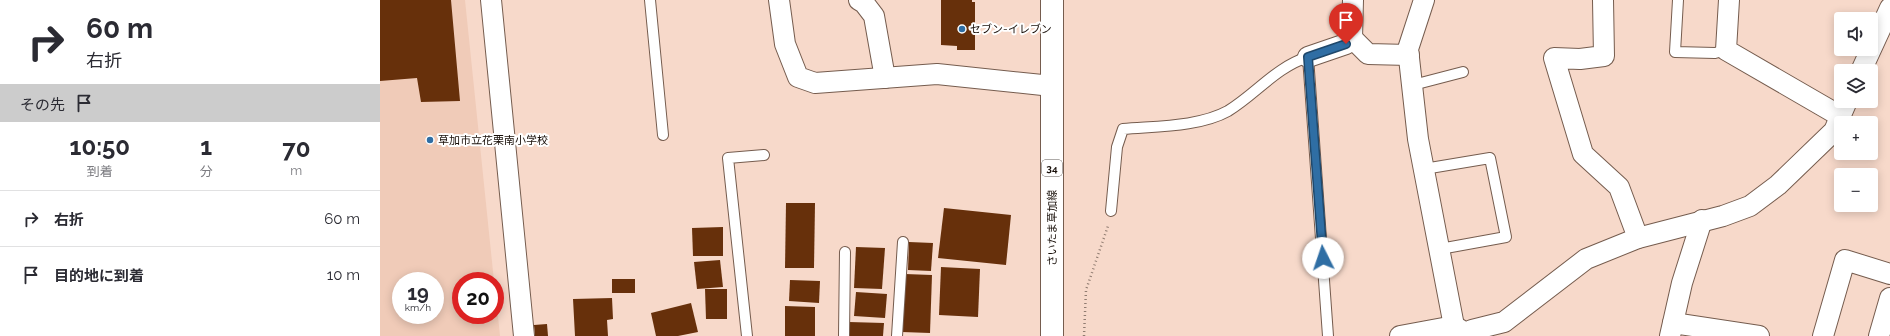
<!DOCTYPE html>
<html lang="ja">
<meta charset="utf-8">
<style>
body{margin:0;font-family:Raleway,"Noto Sans JP",sans-serif;background:#f7f7f7;color:#2b2b33;height:100vh;display:flex;flex-direction:column;font-size:15px;white-space:nowrap}
*{box-sizing:border-box;margin:0}
p{font-size:13px;color:#7c7c81}
.icon{flex:none;width:22px;height:22px;fill:none;stroke:currentColor;stroke-width:2;stroke-linecap:round;stroke-linejoin:round}
.map{position:relative;flex:1;overflow:hidden}
.details{display:flex;flex-direction:column;background:#fff;width:380px}
.details>*{flex:none}
.top-card{background:#fff;color:#2b2b33;overflow:hidden}
.fabs{position:absolute;left:1454px;top:12px;display:grid;gap:8px}
.fabs a{display:grid;place-items:center;width:44px;height:44px;border-radius:4px;background:#fff;box-shadow:0 2px 10px #0003;font-size:20px}
.speed{position:absolute;left:12px;top:272px;display:flex;gap:8px;font-size:20px;font-weight:700;text-align:center}
.speed>*{display:grid;place-content:center;width:52px;height:52px;border-radius:50%;background:#fff;box-shadow:0 2px 10px #0003;line-height:1}
.speed small{font-size:10px;font-weight:400}
.speed .limit{border:6px solid #d22;background:#fff;color:#111}
.pin{position:absolute;display:grid;place-items:center;width:34px;height:34px;color:#fff;margin:-41px -17px;border-radius:50% 50% 50% 0;rotate:-45deg;box-shadow:0 0 4px #0007}
.pin .icon{rotate:45deg}
.me{position:absolute;width:44px;margin:-22px;rotate:356deg;stroke-linejoin:round;filter:drop-shadow(0 0 3px #0008)}
.turn{display:flex;align-items:center;gap:14px;height:84px;padding:0 20px;font-size:18px}
.turn .icon{width:52px;height:52px;stroke-width:2.5}
.turn b{display:block;font-size:28px;line-height:34px}
.then{display:flex;align-items:center;height:38px;padding:0 20px;background:#0003;gap:8px;font-size:15px}
.eta{display:flex;justify-content:space-evenly;align-items:center;height:68px;text-align:center}
.eta b{font-size:24px;font-weight:700;line-height:28px}
ul{padding:0;list-style:none}
li{display:flex;align-items:center;gap:12px;height:56px;padding:0 20px;border-top:1px solid #e1e1e2}
li div{flex:1}
li b{display:block;font-size:15px}
li em{font-style:normal}
main{display:flex;flex:1;min-height:0}
.map>svg:first-child{display:block}
</style>
<main>
<section class="details">
<div class="top-card">
<div class="turn"><svg class="icon" aria-label="right" viewBox="0 0 24 24"><path d="M7 20v-9h11M14 6l5 5-5 5"/></svg><div><b>60 m</b>右折</div></div>
<div class="then">その先<svg class="icon" aria-label="arrive" viewBox="0 0 24 24"><path d="M6 21V4h12l-3 4 3 4H6"/></svg></div>
</div>
<div class="eta">
<div><b>10:50</b><p>到着</p></div>
<div><b>1</b><p>分</p></div>
<div><b>70</b><p>m</p></div>
</div>
<ul>
<li><svg class="icon" aria-label="right" viewBox="0 0 24 24"><path d="M7 20v-9h11M14 6l5 5-5 5"/></svg><div><b>右折</b></div><em>60 m</em></li>
<li><svg class="icon" aria-label="arrive" viewBox="0 0 24 24"><path d="M6 21V4h12l-3 4 3 4H6"/></svg><div><b>目的地に到着</b></div><em>10 m</em></li>
</ul>
</section>
<div class="map">
<svg width="1510" height="336" viewBox="0 0 1510 336">
<rect width="100%" height="100%" fill="#f7d9ca"/>
<!-- built -->
<path fill="#f0cbb8" fill-rule="evenodd" d="M0 0H85L114 281H81V315H115V286L120 336H0ZM21 281H55V315H21Z"/>
<!-- building -->
<g fill="#67300b">
<polygon points="0,0 71,0 80,101 41,102 37,78 0,81"/>
<polygon points="561,0 592,0 592,2 595,2 595,50 577,50 577,46 561,45"/>
<polygon points="406,203 435,203 434,268 405,268"/>
<polygon points="564,208 631,215 626,265 558,258"/>
<polygon points="343,227 343,256 313,256 312,228"/>
<polygon points="529,242 553,243 551,271 528,270"/>
<polygon points="476,247 505,248 502,289 474,288"/>
<polygon points="340,260 343,287 317,289 314,262"/>
<polygon points="561,267 600,269 598,317 559,315"/>
<polygon points="525,274 552,275 550,333 522,332"/>
<rect x="232" y="279" width="23" height="14"/>
<polygon points="410,280 440,281 439,303 409,301"/>
<polygon points="325,289 347,289 347,319 326,319"/>
<polygon points="476,292 507,294 505,318 474,316"/>
<polygon points="232,298 233,319 227,320 228,336 195,336 193,299"/>
<polygon points="311,303 318,332 298,336 276,336 271,313"/>
<polygon points="405,306 435,307 435,336 405,336"/>
<polygon points="469,322 504,323 503,336 468,336"/>
<polygon points="167,324 168,336 155,336 154,325"/>
</g>
<g fill="none" stroke-linecap="round" stroke-linejoin="round">
<defs>
<g id="lane">
<polyline points="270,0 283,135"/>
<polyline points="1298,0 1295,52 1335,53 1346,50"/>
<polyline points="1033,85 1083,72"/>
<polyline points="1044,169 1110,158 1126,237 1060,249"/>
<path d="M731 211 737 147 743 129C776 126 819 127 848 111 876 94 896 67 928 57L948 336"/>
<polyline points="367,336 348,158 384,155"/>
<polyline points="464,336 465,252"/>
<polyline points="517,336 523,242"/>
</g>
<g id="street">
<polyline points="111,0 144,336"/>
<polyline points="399,0 405,44 418,77 435,83 557,74 672,86"/>
<polyline points="479,0 484,3 494,16 505,78"/>
<polyline points="1044,0 1028,49 1038,139 1074,326"/>
<polyline points="1223,0 1224,56 1200,59 1174,58 1203,154 1239,187 1258,238"/>
<polyline points="1349,0 1346,50 1460,116"/>
<polyline points="972,38 988,54 1029,55"/>
<polyline points="928,57 966,44 972,38 973,0"/>
<polyline points="1481,71 1510,8"/>
<polyline points="1293,323 1379,336"/>
<polyline points="1020,336 1074,326 1091,336 1092,330 1124,322 1206,259 1258,238 1343,216 1370,206 1398,185 1454,131 1467,101"/>
<polyline points="1290,336 1302,283 1322,220"/>
<polyline points="1443,336 1465,260 1510,274"/>
<polyline points="1499,336 1510,298"/>
</g>
<polyline id="primary" points="672,0 672,336"/>
</defs>
<!-- lane casing -->
<use href="#lane" stroke="#755c4e" stroke-width="12"/>
<!-- street casing -->
<use href="#street" stroke="#755c4e" stroke-width="22"/>
<!-- primary casing -->
<use href="#primary" stroke="#755c4e" stroke-width="24"/>
<!-- path -->
<polyline stroke="#907c71" stroke-width="2.5" stroke-dasharray="1 3" stroke-linecap="butt" points="704,336 706,290 728,226"/>
<!-- lane -->
<use href="#lane" stroke="#fff" stroke-width="10"/>
<!-- street -->
<use href="#street" stroke="#fff" stroke-width="20"/>
<!-- primary -->
<use href="#primary" stroke="#fff" stroke-width="22"/>
</g>
<g fill="none" stroke-linecap="round" stroke-linejoin="round">
<defs>
<polyline id="route" points="943,258 928,57 966,44"/>
</defs>
<!-- route casing -->
<use href="#route" stroke="#1f486b" stroke-width="10"/>
<!-- route -->
<use href="#route" stroke="#2f6ea4" stroke-width="7"/>
</g>
<!-- markers -->
<g fill="#2f6ea4" stroke="#fff" stroke-width="1.5">
<circle cx="582" cy="29" r="4"/>
<circle cx="50" cy="140" r="4"/>
</g>
<g text-anchor="middle" dominant-baseline="central" stroke-width="4" stroke-linejoin="round" paint-order="stroke">
<!-- shield labels -->
<rect fill="#fff" stroke="#5d5753" stroke-width="1" x="662" y="160" width="20" height="16" rx="3"/>
<g font-size="10" font-weight="bold" fill="#180f09">
<text x="672" y="168">34</text>
</g>
<!-- poi labels -->
<g font-size="11" fill="#180f09" stroke="#fff" text-anchor="start">
<text x="590" y="29">セブン-イレブン</text>
<text x="58" y="140">草加市立花栗南小学校</text>
</g>
<!-- street labels -->
<g font-size="11" fill="#180f09" stroke="#fff">
<text transform="translate(672 228) rotate(-90)">さいたま草加線</text>
</g>
</g>
</svg>
<div class="fabs">
<a><svg class="icon" aria-label="sound" viewBox="0 0 24 24"><path d="M4 9h4l5-4v14l-5-4H4zM17 9q2 3 0 6"/></svg></a>
<a><svg class="icon" aria-label="layers" viewBox="0 0 24 24"><path d="M12 4l9 5-9 5-9-5zM3 14l9 5 9-5"/></svg></a>
<a>+</a>
<a>−</a>
</div>
<div class="speed"><div>19<small>km/h</small></div><div class="limit">20</div></div>
<div class="pin" style="left:966px;top:44px;background:#d93025"><svg class="icon" aria-label="arrive" viewBox="0 0 24 24"><path d="M6 21V4h12l-3 4 3 4H6"/></svg></div>
<svg class="me" style="left:943px;top:258px" viewBox="-20 -20 40 40"><circle r="19" fill="#fff"/><path d="M0-13L10 11 0 6-10 11z" fill="#2f6ea4"/></svg>
</div>
</main>
